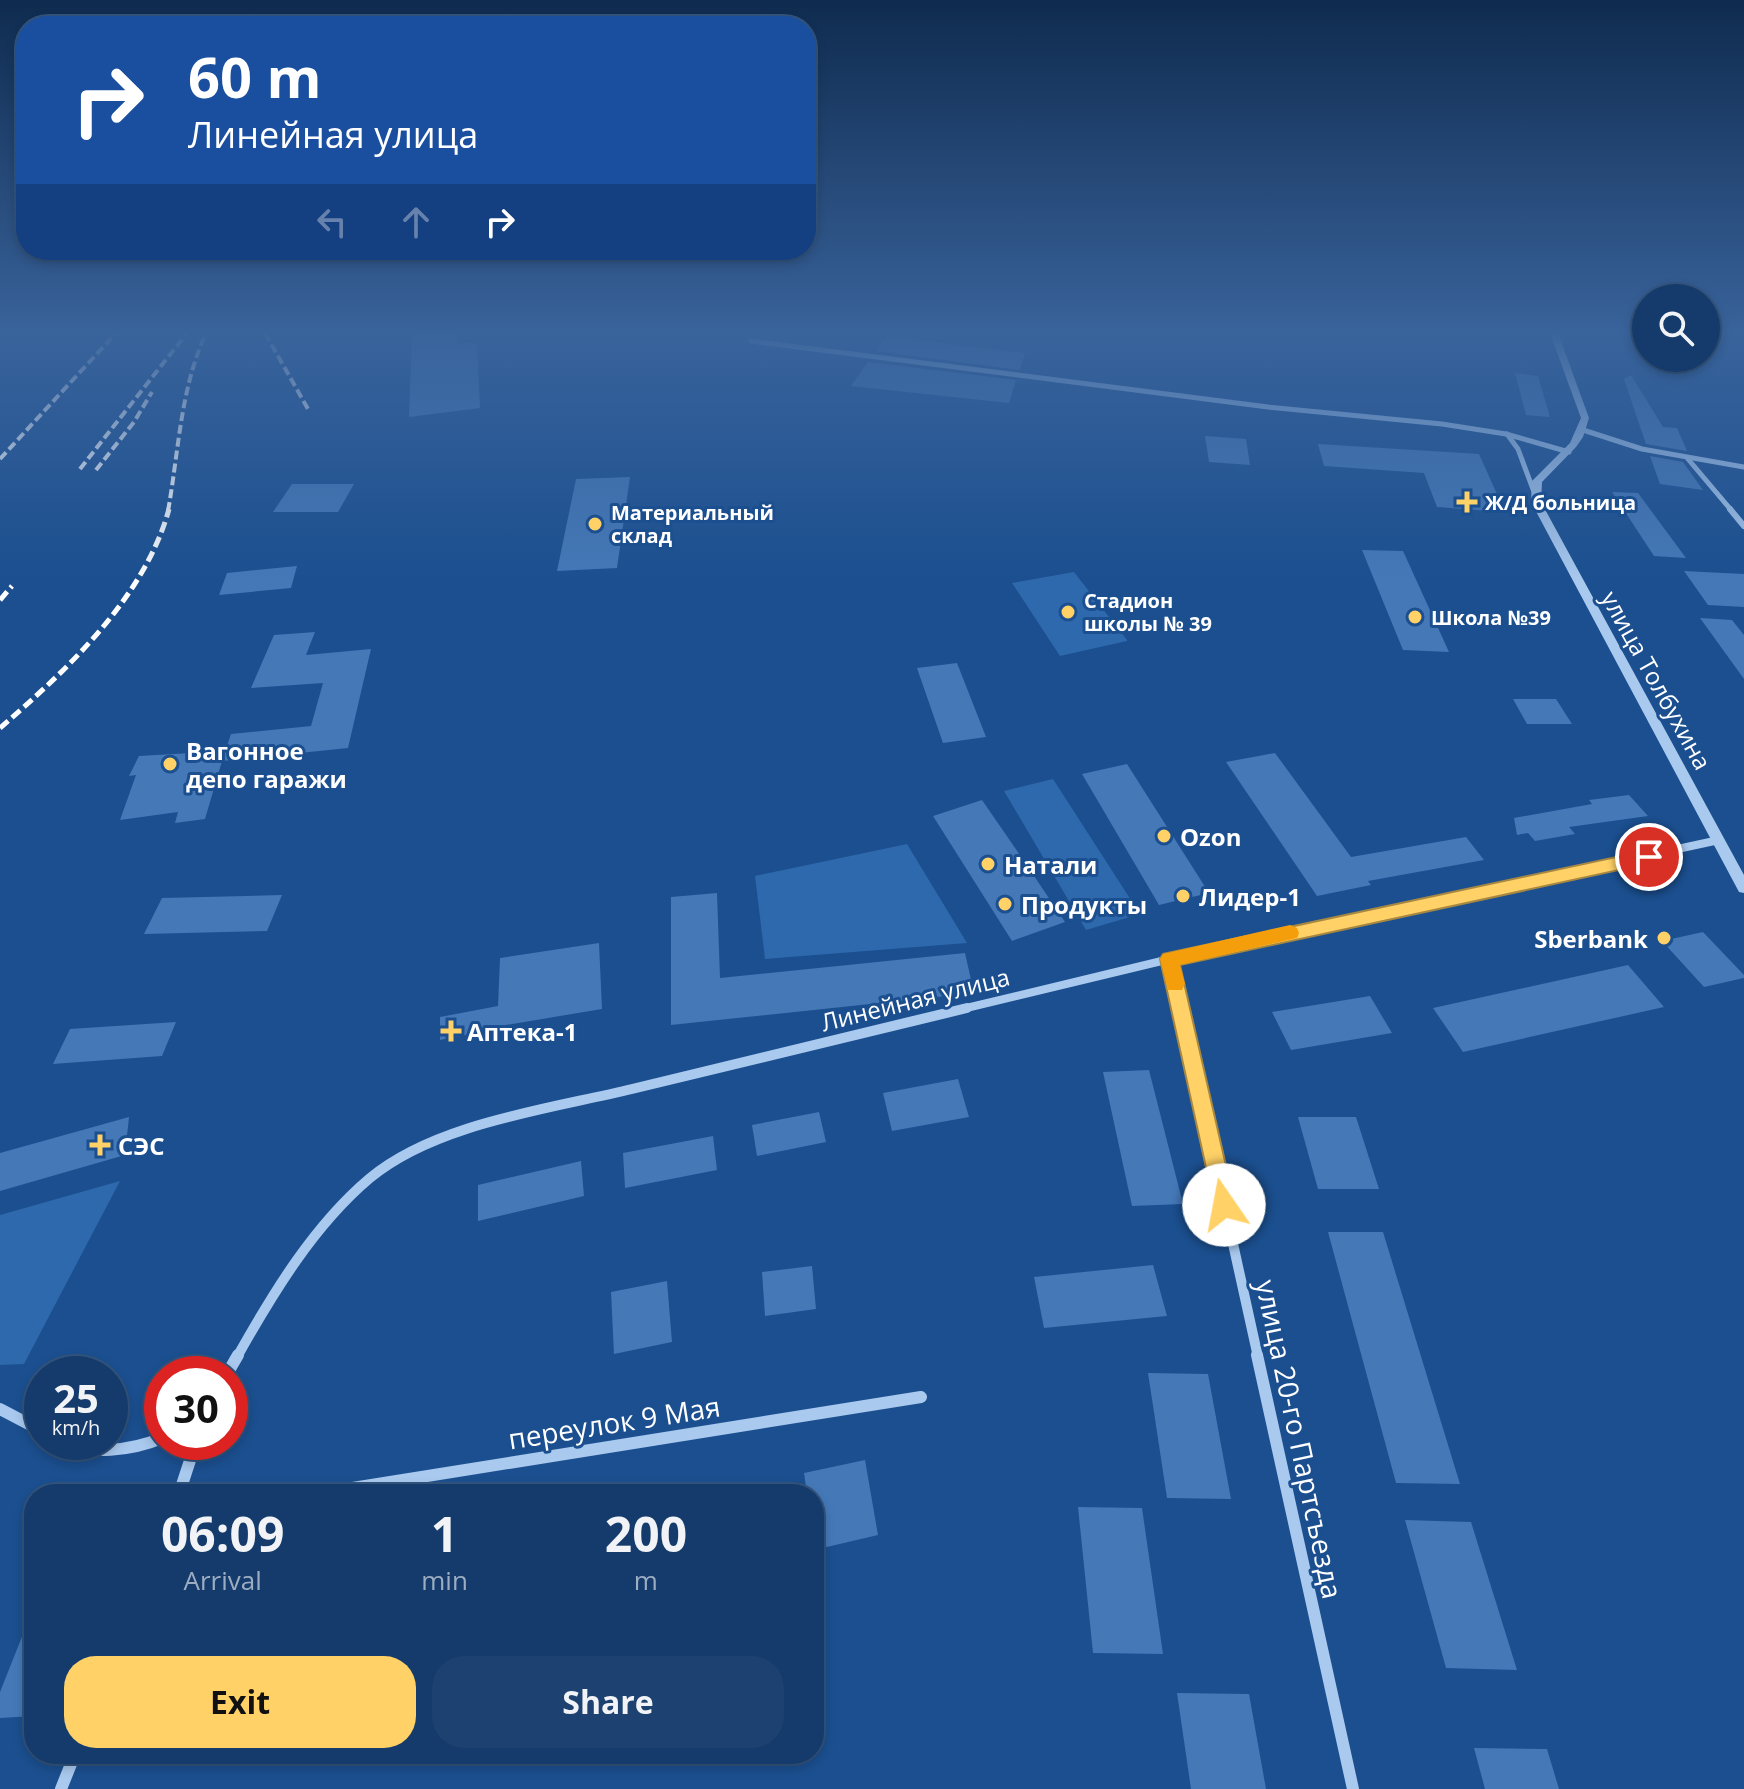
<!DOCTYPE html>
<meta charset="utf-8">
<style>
body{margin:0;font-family:"Open Sans",sans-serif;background:#1d4271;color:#f1f3f6;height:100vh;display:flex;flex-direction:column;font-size:30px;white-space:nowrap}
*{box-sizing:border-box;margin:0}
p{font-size:26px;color:#9dadc1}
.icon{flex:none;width:44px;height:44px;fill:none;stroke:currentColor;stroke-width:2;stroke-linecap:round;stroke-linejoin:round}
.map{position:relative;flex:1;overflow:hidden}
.sheet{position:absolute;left:24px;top:1484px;width:800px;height:280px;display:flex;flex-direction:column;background:#143b6b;border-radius:32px;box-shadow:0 4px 12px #0003,0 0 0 2px #33557e}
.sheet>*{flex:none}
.hud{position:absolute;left:16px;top:16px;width:800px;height:244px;border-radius:32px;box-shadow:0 4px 12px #0003,0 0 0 2px #33557e;background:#1a4fa0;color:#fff;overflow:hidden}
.controls{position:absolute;left:1632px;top:284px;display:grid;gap:16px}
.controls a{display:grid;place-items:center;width:88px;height:88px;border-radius:50%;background:#143b6b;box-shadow:0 4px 12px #0003,0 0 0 2px #33557e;font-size:40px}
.speed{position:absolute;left:24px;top:1356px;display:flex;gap:16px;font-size:40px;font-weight:700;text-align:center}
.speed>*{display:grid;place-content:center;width:104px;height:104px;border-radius:50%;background:#143b6b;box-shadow:0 4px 12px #0003,0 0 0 2px #33557e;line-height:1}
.speed small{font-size:20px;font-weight:400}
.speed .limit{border:12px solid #d22;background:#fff;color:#111}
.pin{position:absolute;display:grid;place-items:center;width:68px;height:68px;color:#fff;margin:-34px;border:4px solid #fff;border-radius:50%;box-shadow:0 2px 8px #0007}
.me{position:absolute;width:88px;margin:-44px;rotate:348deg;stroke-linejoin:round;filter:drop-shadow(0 0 6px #0008)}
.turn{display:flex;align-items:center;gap:28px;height:168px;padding:0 40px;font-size:36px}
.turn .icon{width:104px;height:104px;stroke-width:2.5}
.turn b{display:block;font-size:56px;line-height:68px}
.lanes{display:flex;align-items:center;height:76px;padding:0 40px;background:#0003;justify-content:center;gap:40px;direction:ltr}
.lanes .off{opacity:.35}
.eta{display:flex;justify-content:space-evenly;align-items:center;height:136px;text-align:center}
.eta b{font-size:48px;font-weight:700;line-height:56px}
.button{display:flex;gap:16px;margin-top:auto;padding:16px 40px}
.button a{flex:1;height:92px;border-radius:32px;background:#ffd166;color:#111;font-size:32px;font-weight:700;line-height:92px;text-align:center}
.button a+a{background:#1d4271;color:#f1f3f6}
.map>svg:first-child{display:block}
</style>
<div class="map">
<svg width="1744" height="1789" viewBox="0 0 1744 1789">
<rect width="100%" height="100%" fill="#1b4f8f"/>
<!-- green -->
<g fill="#2e69ad">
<polygon points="1074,572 1127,640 1127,641 1060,656 1012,583"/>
<polygon points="1053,779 1140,914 1086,930 1004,791"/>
<polygon points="907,844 967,943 765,959 755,876"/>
<polygon points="120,1181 24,1364 0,1365 0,1215"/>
</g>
<!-- building -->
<g fill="#4478b7">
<polygon points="412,333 456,333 458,344 477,342 480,408 409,417"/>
<polygon points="887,336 965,346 1025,353 1020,370 876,351"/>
<polygon points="868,362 1016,380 1009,403 851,386"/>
<polygon points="1515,373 1538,376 1550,417 1526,415"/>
<polygon points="1631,375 1663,427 1677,428 1687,451 1646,444 1624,379"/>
<polygon points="1205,436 1246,439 1250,465 1209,462"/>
<polygon points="1318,444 1479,454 1505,512 1437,507 1424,473 1324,466"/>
<polygon points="1650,456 1683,462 1703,490 1660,484"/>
<polygon points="630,477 617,568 557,571 576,479"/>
<polygon points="292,484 354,484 338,512 273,512"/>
<polygon points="1612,492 1638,493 1686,558 1654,556"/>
<polygon points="1362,550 1403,551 1449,652 1403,650"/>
<polygon points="297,566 291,588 219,595 227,573"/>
<polygon points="1684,571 1744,574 1744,607 1708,605"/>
<polygon points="1700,618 1732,620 1744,635 1744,679"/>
<polygon points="315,632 306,655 371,649 348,748 222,761 231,734 311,726 323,683 251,688 274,635"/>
<polygon points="957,663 986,737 943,743 917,668"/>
<polygon points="1513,699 1556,699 1572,724 1527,724"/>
<polygon points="225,751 205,819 175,823 178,812 120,820 136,775 129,776 139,756"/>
<polygon points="1275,753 1351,857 1466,837 1484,860 1368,881 1371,885 1317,896 1226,762"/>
<polygon points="1127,764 1209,893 1159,905 1082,774"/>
<polygon points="1629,795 1648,816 1569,827 1575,834 1535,841 1528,833 1517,835 1514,818 1592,804 1589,800"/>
<polygon points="982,800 1026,864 1065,922 1012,941 933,816"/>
<polygon points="717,893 720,978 965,953 974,993 671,1025 671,897"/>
<polygon points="282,895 267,931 144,934 162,898"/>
<polygon points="1703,932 1744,975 1744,978 1704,987 1662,941"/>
<polygon points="599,943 602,1009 476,1030 476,1033 440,1040 440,1017 498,1006 500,958"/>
<polygon points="1628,965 1664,1007 1463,1052 1433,1008"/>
<polygon points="1370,996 1392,1033 1291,1050 1272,1012"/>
<polygon points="176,1022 162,1056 53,1064 70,1029"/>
<polygon points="1149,1070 1183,1204 1132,1206 1103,1072"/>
<polygon points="958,1079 969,1117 892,1131 883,1093"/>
<polygon points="819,1112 826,1142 757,1156 752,1125"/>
<polygon points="129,1117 125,1155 0,1191 0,1153"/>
<polygon points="1298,1117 1356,1117 1379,1189 1318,1189"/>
<polygon points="713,1136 717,1170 625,1188 623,1153"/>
<polygon points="581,1161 584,1196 478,1221 478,1185"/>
<polygon points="1328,1232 1383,1232 1460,1484 1396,1483"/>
<polygon points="1153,1265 1167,1316 1044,1328 1034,1277"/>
<polygon points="812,1266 816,1309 765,1316 762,1272"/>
<polygon points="667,1281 672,1342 614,1354 611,1292"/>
<polygon points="1148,1373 1208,1374 1231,1499 1167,1498"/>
<polygon points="865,1460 878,1535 814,1550 814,1494 807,1494 804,1473"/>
<polygon points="1078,1507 1142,1508 1163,1654 1093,1653"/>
<polygon points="1405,1520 1471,1522 1517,1670 1446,1668"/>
<polygon points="33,1609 34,1716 0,1718 0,1692"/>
<polygon points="1177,1693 1249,1694 1266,1789 1191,1789"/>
<polygon points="1474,1748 1547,1749 1559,1789 1485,1789"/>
</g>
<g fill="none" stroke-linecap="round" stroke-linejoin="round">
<!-- minor-far4 -->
<g stroke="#a9c9ee" stroke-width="5">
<polyline points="751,341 1268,407 1442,424 1506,434 1569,452"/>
<polyline points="1583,430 1642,449 1744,467"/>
<polyline points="1507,434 1518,449 1534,492"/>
<polyline points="1688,459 1732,511"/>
</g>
<!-- minor-far3 -->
<polyline stroke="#a9c9ee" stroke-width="6" points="1730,509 1744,526"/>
<!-- minor-far2 -->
<g stroke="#a9c9ee" stroke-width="8">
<polyline points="1170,959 1181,1010"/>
<polyline points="958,1010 1170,959 1719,840"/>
</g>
<!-- minor-far1 -->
<g stroke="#a9c9ee" stroke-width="10">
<polyline points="1181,1008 1258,1357"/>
<path d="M237 1357C273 1293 314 1225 370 1178 436 1123 550 1109 632 1089 743 1062 855 1035 967 1008"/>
</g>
<!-- minor -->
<g stroke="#a9c9ee" stroke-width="12">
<polyline points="1257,1355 1353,1789"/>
<polyline points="227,1374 238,1355"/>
<polyline points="0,1409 42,1431"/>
<path d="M59 1442C90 1455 131 1451 162 1438"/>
<polyline points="179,1494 196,1442"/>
<polyline points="315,1494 921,1397"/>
<polyline points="61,1789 75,1754"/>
</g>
<!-- tertiary -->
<polygon fill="#a9c9ee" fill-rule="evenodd" points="1550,333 1558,333 1589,418 1583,437 1576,447 1542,482 1541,502 1744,875 1744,893 1739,892 1531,502 1532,481 1570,443 1581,418"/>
<!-- rail-far1 -->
<g stroke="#fff" stroke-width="4" stroke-dasharray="9 4" stroke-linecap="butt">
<polyline points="265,333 308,409"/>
<polyline points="0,459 116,333"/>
<polyline points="80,469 187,333"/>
<polyline points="96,470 134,422 152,392"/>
<path d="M168 511C179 450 180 390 206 333"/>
</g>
<!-- rail -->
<g stroke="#fff" stroke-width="5" stroke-dasharray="11 5" stroke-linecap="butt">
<polyline points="0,600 12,586"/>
<path d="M0 728C67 670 145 597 169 509"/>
</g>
</g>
<!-- sky -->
<linearGradient id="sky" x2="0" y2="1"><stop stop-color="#0f2b4f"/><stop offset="0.57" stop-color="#39639b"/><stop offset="1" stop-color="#39639b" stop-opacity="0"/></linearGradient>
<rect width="1744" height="583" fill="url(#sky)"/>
<!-- route -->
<polygon fill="#ffd166" stroke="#a68842" stroke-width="2" points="1649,850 1658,857 1656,862 1180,965 1235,1205 1232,1213 1224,1216 1216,1213 1160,959 1163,954"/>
<!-- slow -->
<polygon fill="#f59e0b" points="1290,925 1297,928 1299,933 1297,938 1180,965 1185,984 1182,990 1168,990 1160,959 1163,954"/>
<!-- markers -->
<g fill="#ffd166" stroke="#1b4f8f" stroke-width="3">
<path d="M1463 490h8v8h8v8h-8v8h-8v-8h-8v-8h8z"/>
<circle cx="595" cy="524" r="8"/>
<circle cx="1068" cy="612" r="8"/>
<circle cx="1415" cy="617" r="8"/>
<circle cx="170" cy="764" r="8"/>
<circle cx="1164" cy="836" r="8"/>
<circle cx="988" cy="864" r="8"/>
<circle cx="1183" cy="896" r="8"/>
<circle cx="1005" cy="904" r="8"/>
<circle cx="1664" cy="938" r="8"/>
<path d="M447 1019h8v8h8v8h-8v8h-8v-8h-8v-8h8z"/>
<path d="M96 1133h8v8h8v8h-8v8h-8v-8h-8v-8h8z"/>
</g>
<g text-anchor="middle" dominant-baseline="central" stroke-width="6" stroke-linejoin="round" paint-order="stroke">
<!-- far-poi labels -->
<g font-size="20" font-weight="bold" fill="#fff" stroke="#1b4f8f" text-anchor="start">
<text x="1485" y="502">Ж/Д больница</text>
<text x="611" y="512">Материальный<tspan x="611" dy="23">склад</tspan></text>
<text x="1084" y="600">Стадион<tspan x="1084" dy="23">школы № 39</tspan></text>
<text x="1431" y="617">Школа №39</text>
</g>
<!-- street labels -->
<g font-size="24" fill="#fff" stroke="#1b4f8f">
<text transform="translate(1657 680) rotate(61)">улица Толбухина</text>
<text transform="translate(915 999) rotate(-14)">Линейная улица</text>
</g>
<!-- poi labels -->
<g font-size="24" font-weight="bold" fill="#fff" stroke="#1b4f8f" text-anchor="start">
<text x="186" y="750">Вагонное<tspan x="186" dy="28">депо гаражи</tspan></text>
<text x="1180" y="836">Ozon</text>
<text x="1004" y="864">Натали</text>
<text x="1199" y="896">Лидер-1</text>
<text x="1021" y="904">Продукты</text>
<text x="1648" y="938" text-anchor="end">Sberbank</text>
<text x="467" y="1031">Аптека-1</text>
<text x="118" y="1145">СЭС</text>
</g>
<!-- near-street labels -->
<g font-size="28" fill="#fff" stroke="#1b4f8f">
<text transform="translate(614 1422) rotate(-9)">переулок 9 Мая</text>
<text transform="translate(1300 1439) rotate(78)">улица 20-го Партсъезда</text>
</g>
</g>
</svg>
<div class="controls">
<a><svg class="icon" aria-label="search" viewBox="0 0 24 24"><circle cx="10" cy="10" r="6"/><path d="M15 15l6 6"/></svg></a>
</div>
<div class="speed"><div>25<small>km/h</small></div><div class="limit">30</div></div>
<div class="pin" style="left:1649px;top:857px;background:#d93025"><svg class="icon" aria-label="arrive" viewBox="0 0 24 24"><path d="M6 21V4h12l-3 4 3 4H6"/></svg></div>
<svg class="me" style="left:1224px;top:1205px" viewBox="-20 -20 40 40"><circle r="19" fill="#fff"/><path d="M0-13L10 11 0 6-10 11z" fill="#ffd166"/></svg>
<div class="hud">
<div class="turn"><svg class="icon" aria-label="right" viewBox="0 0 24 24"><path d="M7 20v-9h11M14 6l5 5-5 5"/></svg><div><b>60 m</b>Линейная улица</div></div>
<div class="lanes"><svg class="icon off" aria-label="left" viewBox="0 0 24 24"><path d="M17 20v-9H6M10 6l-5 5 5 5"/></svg><svg class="icon off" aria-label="ahead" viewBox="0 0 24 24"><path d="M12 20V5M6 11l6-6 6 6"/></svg><svg class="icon" aria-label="right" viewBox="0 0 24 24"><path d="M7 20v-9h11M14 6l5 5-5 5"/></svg></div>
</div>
<section class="sheet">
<div class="eta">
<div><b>06:09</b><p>Arrival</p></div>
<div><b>1</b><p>min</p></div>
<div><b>200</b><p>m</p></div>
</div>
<div class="button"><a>Exit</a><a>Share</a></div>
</section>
</div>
